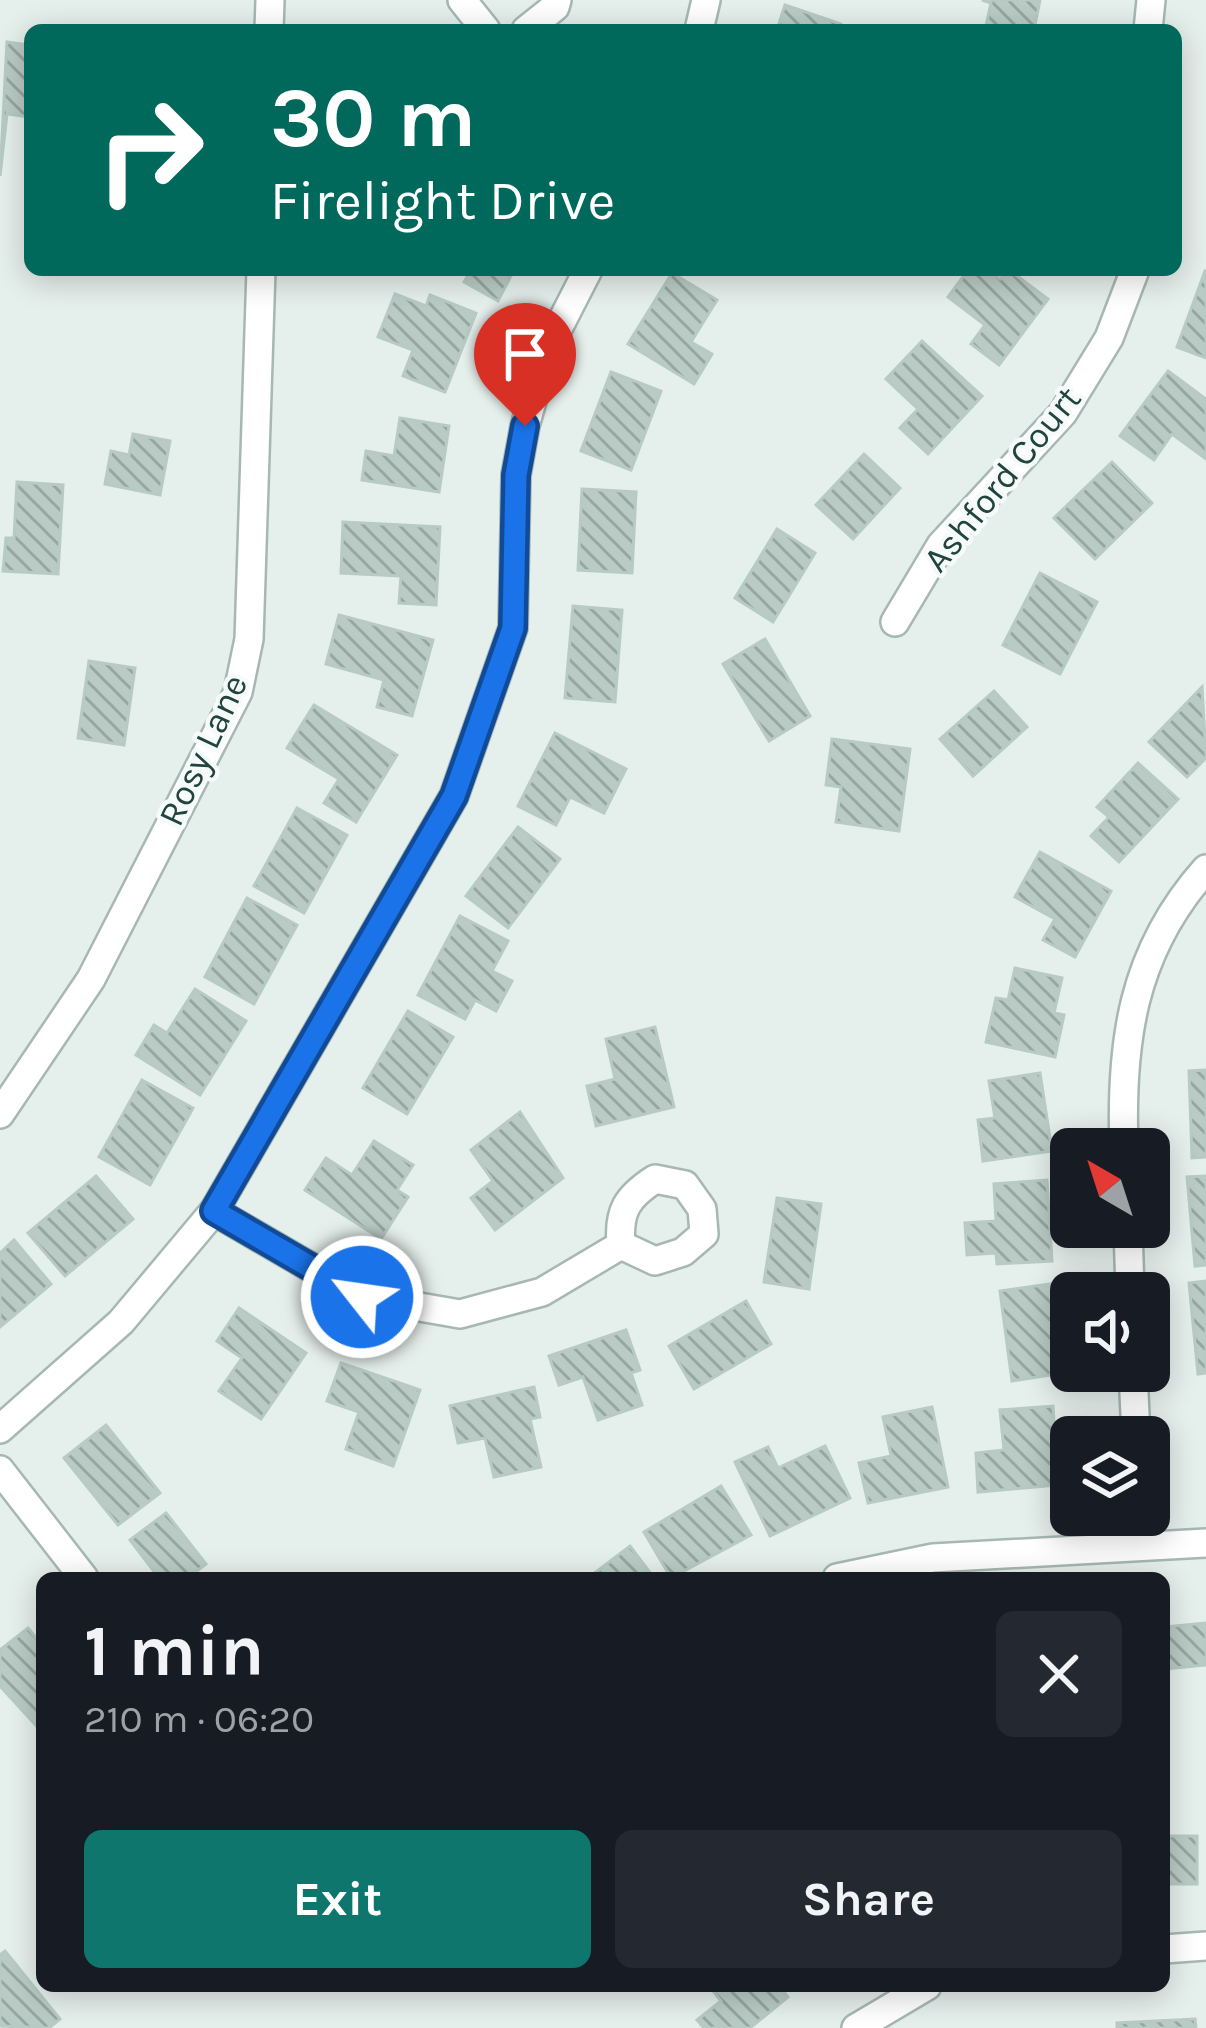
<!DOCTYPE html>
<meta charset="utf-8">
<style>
body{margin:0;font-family:Karla,sans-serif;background:#242831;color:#f1f3f6;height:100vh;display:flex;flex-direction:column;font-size:45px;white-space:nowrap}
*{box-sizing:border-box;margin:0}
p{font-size:39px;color:#9ea1a6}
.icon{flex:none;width:66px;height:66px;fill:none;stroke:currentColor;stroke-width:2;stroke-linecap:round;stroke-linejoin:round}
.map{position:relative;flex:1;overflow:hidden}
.side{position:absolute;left:36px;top:1572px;width:1134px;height:420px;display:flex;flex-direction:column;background:#171b24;border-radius:18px;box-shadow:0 6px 30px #0003}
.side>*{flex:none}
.guide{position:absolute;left:24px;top:24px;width:1158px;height:252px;border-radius:18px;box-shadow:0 6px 30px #0003;background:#00695c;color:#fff;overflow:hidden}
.needle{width:78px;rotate:321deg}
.controls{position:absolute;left:1050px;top:1128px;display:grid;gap:24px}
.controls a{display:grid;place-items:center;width:120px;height:120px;border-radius:18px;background:#171b24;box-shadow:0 6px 30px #0003;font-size:60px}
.pin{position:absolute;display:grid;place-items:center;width:102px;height:102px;color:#fff;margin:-123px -51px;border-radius:50% 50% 50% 0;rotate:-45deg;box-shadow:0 0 12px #0007}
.pin .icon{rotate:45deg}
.me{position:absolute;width:132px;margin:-66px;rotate:300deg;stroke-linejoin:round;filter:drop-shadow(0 0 9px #0008)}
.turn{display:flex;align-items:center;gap:42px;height:252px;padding:0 48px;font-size:54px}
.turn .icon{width:156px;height:156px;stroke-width:2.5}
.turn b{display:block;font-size:84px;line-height:102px}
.round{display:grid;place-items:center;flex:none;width:126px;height:126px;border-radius:18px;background:#242831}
.headline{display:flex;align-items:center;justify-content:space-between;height:204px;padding:0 48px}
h1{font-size:72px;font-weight:700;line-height:90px}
.cta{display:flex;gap:24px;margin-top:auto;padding:24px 48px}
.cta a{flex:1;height:138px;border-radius:18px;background:#0f766e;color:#fff;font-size:48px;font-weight:700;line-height:138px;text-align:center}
.cta a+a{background:#242831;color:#f1f3f6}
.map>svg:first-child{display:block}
</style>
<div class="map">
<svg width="1206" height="2028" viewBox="0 0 1206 2028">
<defs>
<pattern id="building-back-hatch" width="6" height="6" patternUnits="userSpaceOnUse" patternTransform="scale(3)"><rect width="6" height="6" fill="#bacbc5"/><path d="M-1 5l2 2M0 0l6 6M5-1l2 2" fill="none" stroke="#97a6a1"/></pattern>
</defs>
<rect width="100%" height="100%" fill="#e5efec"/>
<!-- building -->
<g fill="url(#building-back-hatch)" stroke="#b7cac4" stroke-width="3">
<polygon points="982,0 1040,0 1034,30 985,30 991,3"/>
<polygon points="785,5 841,24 840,30 777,30"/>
<polygon points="7,42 30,45 30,117 7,114 0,176"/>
<polygon points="471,270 514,270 498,301 464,282"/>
<polygon points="968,270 988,270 1000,279 1009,270 1048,299 999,365 971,344 985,325 948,297"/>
<polygon points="1205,271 1206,271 1206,358 1177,347"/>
<polygon points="672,273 717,300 691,342 712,354 694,384 628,344"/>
<polygon points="395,294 426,306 430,295 476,313 445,392 403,376 413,350 378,337"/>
<polygon points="922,341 982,396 928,454 900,428 918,409 886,379"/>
<polygon points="1168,371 1206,399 1206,459 1172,434 1154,460 1120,436"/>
<polygon points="611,372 661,391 631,470 581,451"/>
<polygon points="400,418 449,426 439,492 362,480 366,451 394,456"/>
<polygon points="133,434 170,441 160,495 105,484 111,451 129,455"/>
<polygon points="864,454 900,488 853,539 816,505"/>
<polygon points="1112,462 1152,503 1095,559 1054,518"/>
<polygon points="17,482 63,485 58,574 3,571 6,538 14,538"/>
<polygon points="582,489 636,492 632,573 578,570"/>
<polygon points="343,522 440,527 436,605 399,603 401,576 341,573"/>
<polygon points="777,529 815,553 773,622 735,598"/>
<polygon points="1040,573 1097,602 1060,674 1003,645"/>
<polygon points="573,606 622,610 615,702 565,698"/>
<polygon points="339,615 433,640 412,716 377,707 384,680 326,664"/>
<polygon points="765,639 810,716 769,741 723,664"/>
<polygon points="89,661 135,668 124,745 78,738"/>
<polygon points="1202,687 1206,758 1187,777 1149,742"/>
<polygon points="994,691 1027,727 973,776 940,739"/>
<polygon points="314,705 397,755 356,822 324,803 339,779 287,748"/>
<polygon points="555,733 626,769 604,813 570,797 556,825 518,806"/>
<polygon points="832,739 910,749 899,831 836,822 841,787 826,785"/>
<polygon points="1138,763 1178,799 1119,862 1091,836 1109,817 1097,807"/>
<polygon points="297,808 347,835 304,913 254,886"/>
<polygon points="518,827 560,859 508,928 466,896"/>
<polygon points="1040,852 1111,891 1075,957 1043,940 1055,919 1015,897"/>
<polygon points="247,898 297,925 254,1004 205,977"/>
<polygon points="460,916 508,941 492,971 512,981 496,1011 475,1000 465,1019 418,995"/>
<polygon points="1015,968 1062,978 1054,1013 1064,1015 1055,1057 986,1042 996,998 1008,1000"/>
<polygon points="195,989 246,1021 200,1095 136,1055 154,1025 167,1033"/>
<polygon points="408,1011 453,1037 407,1114 363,1088"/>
<polygon points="655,1027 674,1107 596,1126 587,1086 615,1079 606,1039"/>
<polygon points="1206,1070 1206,1157 1192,1158 1189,1071"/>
<polygon points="1040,1073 1052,1151 983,1161 978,1120 995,1118 989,1081"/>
<polygon points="142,1080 193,1108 150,1185 99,1157"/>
<polygon points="520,1112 563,1178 495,1230 471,1198 493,1181 471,1150"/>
<polygon points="374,1141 413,1165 397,1190 408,1197 381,1239 305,1190 326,1158 352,1175"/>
<polygon points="96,1176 133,1219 65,1276 28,1233"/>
<polygon points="1206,1176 1206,1265 1195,1266 1187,1177"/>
<polygon points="1047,1180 1052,1261 997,1264 996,1253 967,1255 965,1223 996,1221 994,1184"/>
<polygon points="777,1198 821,1204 809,1289 764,1282"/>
<polygon points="14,1240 51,1284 0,1327 0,1253"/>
<polygon points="1206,1281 1206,1373 1198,1374 1189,1283"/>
<polygon points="1050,1284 1063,1373 1012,1381 1000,1291"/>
<polygon points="746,1301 771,1344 694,1389 669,1346"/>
<polygon points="239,1308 306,1353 261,1419 219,1391 242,1358 217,1341"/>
<polygon points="626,1330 640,1370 631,1373 642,1405 598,1420 583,1377 559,1385 549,1356"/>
<polygon points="341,1363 420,1390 393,1466 346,1449 359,1412 327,1401"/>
<polygon points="534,1387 540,1417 530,1419 541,1467 494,1477 485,1438 458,1443 450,1406"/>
<polygon points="1053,1406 1058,1485 978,1492 976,1453 1004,1450 1000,1410"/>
<polygon points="932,1407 948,1487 868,1503 859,1463 891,1456 883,1417"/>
<polygon points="106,1425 160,1493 118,1525 64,1458"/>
<polygon points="825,1446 850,1498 770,1536 735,1462 768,1447 778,1468"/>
<polygon points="721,1486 751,1535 671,1578 644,1532"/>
<polygon points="166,1513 206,1564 188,1578 159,1578 130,1540"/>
<polygon points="630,1546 654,1578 588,1578"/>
<polygon points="1206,1623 1206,1665 1164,1669 1164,1627"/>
<polygon points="28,1628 42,1645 41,1731 0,1686 0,1650"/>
<rect x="1164" y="1836" width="33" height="48"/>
<polygon points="5,1951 60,2019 49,2028 0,2026 0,1955"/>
<polygon points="709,1986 779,1986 788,1997 750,2028 704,2028 697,2020 721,2001"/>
<polygon points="1195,2019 1196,2028 1117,2028 1117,2023"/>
</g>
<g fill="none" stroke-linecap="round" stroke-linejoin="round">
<defs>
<g id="minor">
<polyline points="462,0 486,30"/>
<polyline points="269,30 270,0"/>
<polyline points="526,30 555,7 557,0"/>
<polyline points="699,30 706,0"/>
<polyline points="1148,30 1151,0"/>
<polyline points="895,622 941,545 1063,413 1109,338 1135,270"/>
<polyline points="0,1114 91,979 238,692 249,639 261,270"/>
<path d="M1124 1149C1120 1042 1132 952 1206 869"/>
<path d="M214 1211 362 1297 460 1314 542 1292 621 1245C618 1211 627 1197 655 1179L685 1185 702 1209 704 1234 683 1252 655 1261 621 1245"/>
<polyline points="1128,1227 1130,1293"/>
<polyline points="1133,1371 1136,1437"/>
<polyline points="0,1429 121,1322 214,1211 454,796 513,628 516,475 525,426 546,352 588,270"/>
<polyline points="0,1470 84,1578"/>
<polyline points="837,1578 933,1558 1206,1543"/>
<polyline points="1164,1949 1206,1946"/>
<polyline points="856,2028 927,1986"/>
</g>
</defs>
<!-- minor casing -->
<use href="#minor" stroke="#a7b8b4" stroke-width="32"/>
<!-- minor -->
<use href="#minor" stroke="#fff" stroke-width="27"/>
</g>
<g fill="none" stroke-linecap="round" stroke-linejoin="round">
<defs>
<polyline id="route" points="362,1297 214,1211 454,796 513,628 516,475 525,426"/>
</defs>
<!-- route casing -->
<use href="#route" stroke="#114b97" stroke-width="30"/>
<!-- route -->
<use href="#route" stroke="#1a73e8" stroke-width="21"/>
</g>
<g text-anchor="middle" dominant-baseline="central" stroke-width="9" stroke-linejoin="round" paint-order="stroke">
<!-- street labels -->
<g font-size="36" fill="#22443e" stroke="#f6fbf9">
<text transform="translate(1002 479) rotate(-51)">Ashford Court</text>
<text transform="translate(203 750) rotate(-65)">Rosy Lane</text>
</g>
</g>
</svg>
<div class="controls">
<a><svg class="needle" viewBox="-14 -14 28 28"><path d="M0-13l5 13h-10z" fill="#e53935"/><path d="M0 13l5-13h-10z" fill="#9ea1a6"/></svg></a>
<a><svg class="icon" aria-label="sound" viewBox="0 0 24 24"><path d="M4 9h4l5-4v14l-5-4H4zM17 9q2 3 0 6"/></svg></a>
<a><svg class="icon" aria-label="layers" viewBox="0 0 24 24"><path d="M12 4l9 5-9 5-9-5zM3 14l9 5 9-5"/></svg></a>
</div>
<div class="pin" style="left:525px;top:426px;background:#d93025"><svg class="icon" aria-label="arrive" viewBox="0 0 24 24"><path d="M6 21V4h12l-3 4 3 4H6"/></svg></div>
<svg class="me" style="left:362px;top:1297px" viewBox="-20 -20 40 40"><circle r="17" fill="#1a73e8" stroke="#fff" stroke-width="3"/><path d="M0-11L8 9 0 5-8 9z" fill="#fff"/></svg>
<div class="guide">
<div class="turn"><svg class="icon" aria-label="right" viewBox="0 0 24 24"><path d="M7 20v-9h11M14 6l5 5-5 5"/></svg><div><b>30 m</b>Firelight Drive</div></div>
</div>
<section class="side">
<div class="headline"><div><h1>1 min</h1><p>210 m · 06:20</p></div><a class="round"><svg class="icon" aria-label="close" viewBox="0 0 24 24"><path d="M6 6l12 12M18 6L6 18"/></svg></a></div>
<div class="cta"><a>Exit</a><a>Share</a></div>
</section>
</div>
